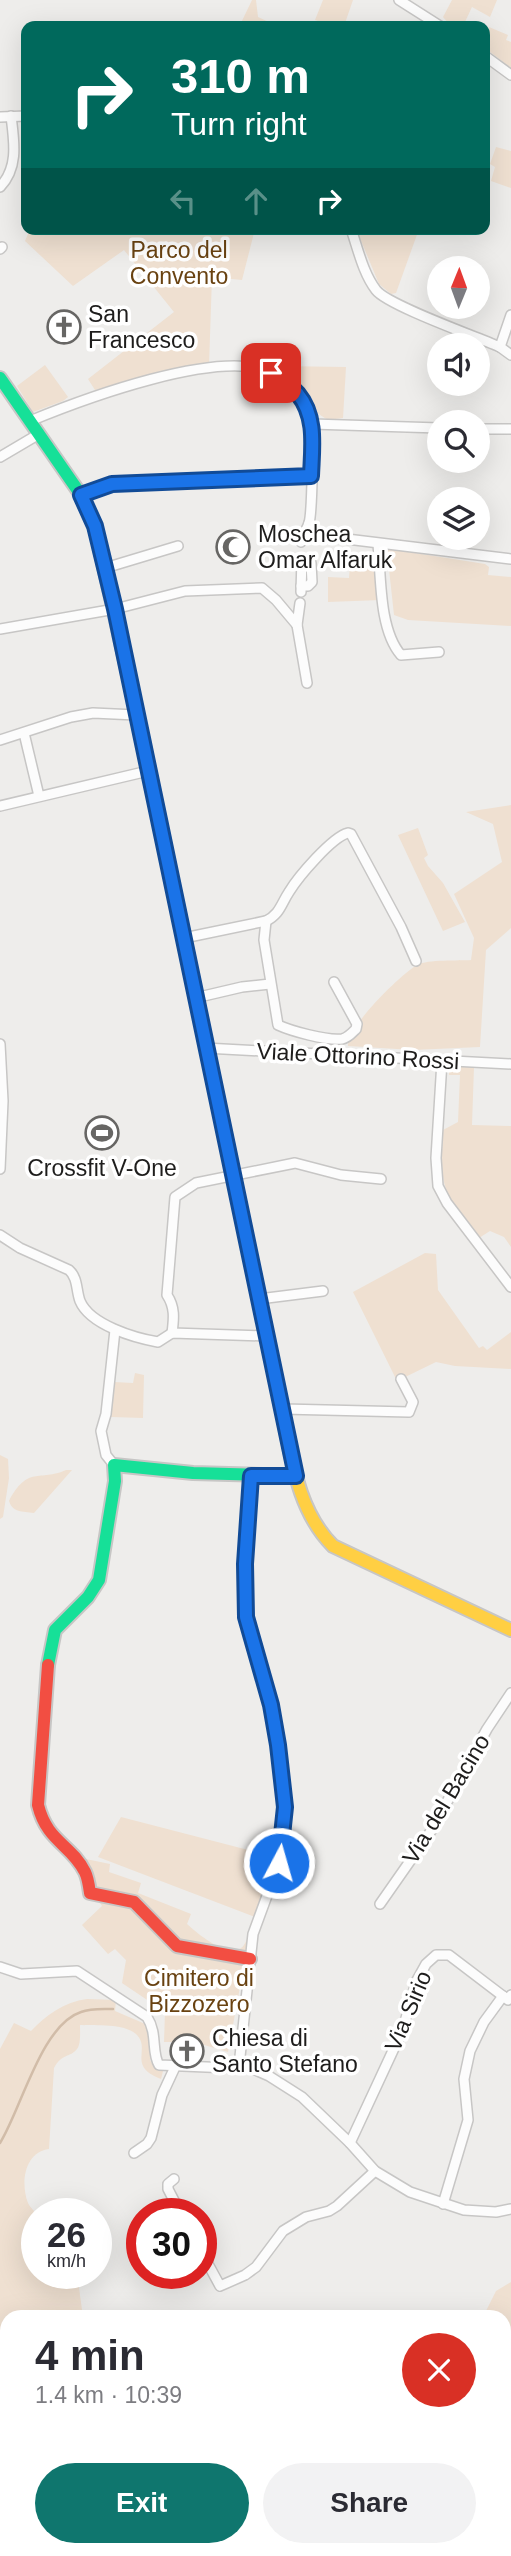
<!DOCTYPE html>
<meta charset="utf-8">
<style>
body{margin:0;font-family:Helvetica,sans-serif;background:#f2f2f3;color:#2b2b33;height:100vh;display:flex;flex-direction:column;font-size:26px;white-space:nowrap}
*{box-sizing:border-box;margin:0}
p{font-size:23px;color:#7c7c81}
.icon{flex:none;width:38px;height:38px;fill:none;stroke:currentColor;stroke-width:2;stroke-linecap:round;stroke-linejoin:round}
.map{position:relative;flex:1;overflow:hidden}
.side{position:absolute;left:0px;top:2310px;width:511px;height:247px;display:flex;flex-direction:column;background:#fff;border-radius:21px 21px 0 0;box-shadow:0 7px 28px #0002}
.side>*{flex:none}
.hud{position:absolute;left:21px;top:21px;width:469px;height:214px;border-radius:14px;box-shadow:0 7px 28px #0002;background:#00695c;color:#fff;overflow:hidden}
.needle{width:46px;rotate:1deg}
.buttons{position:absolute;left:427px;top:256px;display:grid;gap:14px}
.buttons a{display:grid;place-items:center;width:63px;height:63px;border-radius:50%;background:#fff;box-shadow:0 7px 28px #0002;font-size:35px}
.speed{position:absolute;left:21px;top:2198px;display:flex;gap:14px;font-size:35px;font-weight:700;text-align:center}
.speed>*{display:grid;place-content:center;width:91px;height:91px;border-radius:50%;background:#fff;box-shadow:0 7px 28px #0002;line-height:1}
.speed small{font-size:18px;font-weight:400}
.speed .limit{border:10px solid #d22;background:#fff;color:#111}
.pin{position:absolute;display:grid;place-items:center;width:60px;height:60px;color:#fff;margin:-30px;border-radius:14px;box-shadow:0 4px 10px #0006}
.me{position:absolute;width:77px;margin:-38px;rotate:6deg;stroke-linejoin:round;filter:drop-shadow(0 0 5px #0008)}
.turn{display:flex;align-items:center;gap:24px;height:147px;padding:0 35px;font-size:32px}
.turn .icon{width:91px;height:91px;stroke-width:2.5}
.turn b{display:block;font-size:49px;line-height:60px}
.lanes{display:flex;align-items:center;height:66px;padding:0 35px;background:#0003;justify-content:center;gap:35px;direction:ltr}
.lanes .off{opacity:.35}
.round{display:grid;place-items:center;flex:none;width:74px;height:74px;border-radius:37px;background:#f2f2f3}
.head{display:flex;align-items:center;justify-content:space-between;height:119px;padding:0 35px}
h1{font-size:42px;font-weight:700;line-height:52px}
.cta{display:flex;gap:14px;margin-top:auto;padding:14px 35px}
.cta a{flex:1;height:80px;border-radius:42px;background:#0f766e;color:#fff;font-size:28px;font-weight:700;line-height:80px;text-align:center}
.cta a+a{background:#f2f2f3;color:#2b2b33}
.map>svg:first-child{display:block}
</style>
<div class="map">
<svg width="511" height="2556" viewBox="0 0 511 2556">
<rect width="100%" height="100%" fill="#eeedeb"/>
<!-- green -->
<g fill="#efe0d1">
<polygon points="252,0 256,0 258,17 271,23 270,26 240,25"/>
<polygon points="323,0 353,0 344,26 333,26 315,20"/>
<polygon points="452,0 497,0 490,17 472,7 464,24 468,26 451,26 443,17"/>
<polygon points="489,27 508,35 506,40 511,42 511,68 485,48 485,35"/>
<polygon points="496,147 511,151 511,188 491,181 495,167 490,164"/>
<polygon points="30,229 255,229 242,280 212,277 209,366 95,390 88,379 174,312 124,250 73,286 25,241"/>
<polygon points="358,229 419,229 396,293 391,294 379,284 357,231"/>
<polygon points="45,365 68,397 63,401 33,412 17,386"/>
<path d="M280 366 346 367 343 418 328 420C309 408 283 388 280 366Z"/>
<polygon points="390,549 485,564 489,567 488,575 511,577 511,626 408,620 394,615 387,551"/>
<polygon points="376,563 381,600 328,602 328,577 349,578 350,565"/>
<path d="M511 805V928L486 950 480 1047 413 1050 348 1046C346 1028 400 975 417 965 428 959 458 961 471 960L474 938 454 894 502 862 493 824 466 812Z"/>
<polygon points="418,828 428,855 424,858 428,866 443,883 465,922 443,931 398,835"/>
<path d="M449 1066 474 1067 472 1125 511 1126V1247L504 1237 490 1231 479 1238C442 1192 440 1190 443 1130L458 1122 460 1075H449Z"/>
<polygon points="425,1253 436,1254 438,1290 479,1348 483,1346 487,1350 511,1332 511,1369 455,1366 436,1362 397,1381 353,1292"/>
<polygon points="135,1373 144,1375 143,1418 111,1417 114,1382 133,1383"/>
<polygon points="0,1455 8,1459 9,1478 3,1517 0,1519"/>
<path d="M66 1470H72L34 1513C22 1511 13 1513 9 1501 28 1465 39 1482 66 1470Z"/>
<polygon points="121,1817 275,1857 255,1917 98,1857"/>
<path d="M86 1859 110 1864 109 1872 141 1883 138 1893 191 1914 187 1924C197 1933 226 1958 241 1948 245 1946 247 1938 249 1934L251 1935 246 1955 178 1945 135 1900 95 1893 85 1866Z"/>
<polygon points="96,1897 133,1904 169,1942 245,1960 228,2052 194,2042 164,2042 165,2012 122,1983 126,1960 115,1949 108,1954 82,1925 102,1906"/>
<path d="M87 1999 116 2000 115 2011 150 2026 153 2043 150 2060 155 2068 163 2071 161 2079C126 2066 152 2049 136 2034 123 2023 96 2026 80 2025 80 2032 81 2044 77 2049 70 2058 62 2053 54 2068L49 2149C25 2152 20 2182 28 2203 30 2208 36 2211 37 2217 40 2232 37 2257 37 2273H77L83 2317H7V2550H22L21 2556H0V2049L14 2023 31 2031C46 2015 64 2002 87 1999Z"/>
<polygon points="511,2282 511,2348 504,2340 504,2317 483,2317 496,2291"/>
</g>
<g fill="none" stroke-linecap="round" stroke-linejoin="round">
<!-- stream -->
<path stroke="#d1bca8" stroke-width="2.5" d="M0 2143C21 2110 41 2025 81 2012 91 2008 102 2009 113 2009"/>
<defs>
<g id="street">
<polyline points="399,0 440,26"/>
<polyline points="485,56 511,75"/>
<polyline points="0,117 26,116"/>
<path d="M0 187C19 167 14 141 11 116"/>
<path d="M351 229C358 249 363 273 376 290 387 305 477 337 500 347L511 355"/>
<polyline points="0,249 2,247"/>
<polyline points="500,347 511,315"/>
<path d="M30 421C81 400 221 347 272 373 291 383 306 401 311 422 314 431 312 514 309 523 307 530 302 535 301 542"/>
<polyline points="312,424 439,428"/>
<polyline points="478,429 511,429"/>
<polyline points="0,457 39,434"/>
<polyline points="81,495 112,484 311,476"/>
<polyline points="309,523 314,531 322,536 511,559"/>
<path d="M378 544C381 577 379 630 401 655L439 652"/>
<polyline points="105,568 178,546"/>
<polyline points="301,586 308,586 312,582 311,563 302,563"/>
<polyline points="301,592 302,559"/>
<polyline points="297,625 300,603"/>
<polyline points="0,629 115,609 185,591 262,588 276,600 297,625 307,683"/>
<polyline points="24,733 39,796"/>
<polyline points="0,740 71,717 93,713 136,715"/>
<polyline points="0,806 148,771"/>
<path d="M266 921 264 940 278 1025C291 1031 327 1041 342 1039 348 1038 352 1033 356 1029L357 1024 334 982"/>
<path d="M184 938 266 921C280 914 281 904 289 892 298 877 332 837 348 833L351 834 401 927 416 961"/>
<polyline points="195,998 242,987 270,984"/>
<polyline points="0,1044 3,1101 0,1169"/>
<polyline points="205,1048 511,1064"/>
<polyline points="442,1061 436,1158 438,1186 447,1203 511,1287"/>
<path d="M0 1235 20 1248 69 1270C78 1278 76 1290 80 1301 90 1325 135 1338 158 1342L172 1333 267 1336"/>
<polyline points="259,1299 323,1291"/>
<path d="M172 1333C174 1318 175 1307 167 1295L175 1197 196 1183 295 1163 341 1175 381 1179"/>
<polyline points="283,1409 409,1412 413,1402 401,1379"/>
<polyline points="114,1465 106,1455 101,1431 106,1414 115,1330"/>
<polyline points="380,1904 431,1831 487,1729 511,1693"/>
<path d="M0 1967 21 1974 77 1971 147 2017C158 2034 151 2052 159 2065L253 2069 269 2076 302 2097 350 2143 375 2171 410 2192 464 2210 496 2212 511 2209"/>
<polyline points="239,2066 253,1934 279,1863 285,1807 278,1745 271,1705 246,1617 245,1564 251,1476"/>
<polyline points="350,2143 403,2029 416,1982 426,1964 436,1955 449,1955 508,2000 511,1995"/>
<polyline points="134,2153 147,2144 151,2138 162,2095 175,2067"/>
<polyline points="174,2179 168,2184 168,2189 181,2214"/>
<polyline points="443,2204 468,2120 464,2079 470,2051 484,2022 503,1996"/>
<polyline points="201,2251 220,2286 245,2275 256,2267 283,2231 306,2217 329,2211 337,2206 375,2171"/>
</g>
<g id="fast">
<polyline points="0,378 81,495 95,526 143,741"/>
<polyline points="229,1153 282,1410"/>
<polyline points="48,1665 55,1630 88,1597 99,1580 115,1481 114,1465 193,1473 296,1476"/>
</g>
<g id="slow">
<polyline points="143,741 229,1153"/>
<path d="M282 1410C292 1458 297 1510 333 1546L511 1630"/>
</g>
<path id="jam" d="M48 1665 38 1805C47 1842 71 1844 85 1872 88 1878 89 1886 90 1893L134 1902 177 1946 250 1959"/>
</defs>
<!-- street casing -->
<use href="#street" stroke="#c7c6c5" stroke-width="12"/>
<!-- fast casing -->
<use href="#fast" stroke="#c7c6c5" stroke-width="16"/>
<!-- slow casing -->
<use href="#slow" stroke="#c7c6c5" stroke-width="16"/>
<!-- jam casing -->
<use href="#jam" stroke="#c7c6c5" stroke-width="16"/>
<!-- street -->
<use href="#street" stroke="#fcfcfc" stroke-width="9"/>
<!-- fast -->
<use href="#fast" stroke="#16e098" stroke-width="12"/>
<!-- slow -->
<use href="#slow" stroke="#ffcf43" stroke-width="12"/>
<!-- jam -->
<use href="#jam" stroke="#f24e42" stroke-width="12"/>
</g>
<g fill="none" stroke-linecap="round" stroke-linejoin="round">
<defs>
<path id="route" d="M271 373C280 379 291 386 298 394 317 417 312 448 311 476L112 484 81 495 95 526 115 609 296 1476H251L245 1564 246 1617 271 1705 278 1745 285 1807 279 1863"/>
</defs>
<!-- route casing -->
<use href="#route" stroke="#114b97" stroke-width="18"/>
<!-- route -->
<use href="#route" stroke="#1a73e8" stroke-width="12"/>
</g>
<!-- icons -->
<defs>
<symbol id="church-ring" viewBox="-11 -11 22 22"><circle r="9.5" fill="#fff" stroke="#676664" stroke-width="1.5"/><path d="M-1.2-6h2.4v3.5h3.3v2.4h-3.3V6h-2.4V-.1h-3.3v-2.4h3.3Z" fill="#676664"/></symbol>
<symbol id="mosque-ring" viewBox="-11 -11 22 22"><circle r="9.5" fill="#fff" stroke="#676664" stroke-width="1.5"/><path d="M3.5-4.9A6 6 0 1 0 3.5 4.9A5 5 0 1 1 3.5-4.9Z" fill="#676664"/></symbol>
<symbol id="stadium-ring" viewBox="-11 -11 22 22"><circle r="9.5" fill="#fff" stroke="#676664" stroke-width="1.5"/><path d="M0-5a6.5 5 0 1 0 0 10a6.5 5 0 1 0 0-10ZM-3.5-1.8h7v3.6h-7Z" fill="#676664"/></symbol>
</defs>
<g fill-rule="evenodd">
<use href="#church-ring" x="45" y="308" width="38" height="38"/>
<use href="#mosque-ring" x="214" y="528" width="38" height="38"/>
<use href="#stadium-ring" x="83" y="1114" width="38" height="38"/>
<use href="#church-ring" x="168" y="2032" width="38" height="38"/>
</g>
<g text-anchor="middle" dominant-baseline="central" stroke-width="7" stroke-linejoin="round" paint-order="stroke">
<!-- park labels -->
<g font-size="23" fill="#694211" stroke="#fff">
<text x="179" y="250">Parco del<tspan x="179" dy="26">Convento</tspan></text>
<text x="199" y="1978">Cimitero di<tspan x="199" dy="26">Bizzozero</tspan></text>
</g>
<!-- poi labels -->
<g font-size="23" fill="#1e1d1c" stroke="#fff" text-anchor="start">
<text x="88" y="314">San<tspan x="88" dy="26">Francesco</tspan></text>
<text x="258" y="534">Moschea<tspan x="258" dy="26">Omar Alfaruk</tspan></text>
<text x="102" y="1168" text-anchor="middle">Crossfit V-One</text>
<text x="212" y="2038">Chiesa di<tspan x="212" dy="26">Santo Stefano</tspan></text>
</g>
<!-- street labels -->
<g font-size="23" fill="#1e1d1c" stroke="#fff">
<text transform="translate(358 1056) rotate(3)">Viale Ottorino Rossi</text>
<text transform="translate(446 1799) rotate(-59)">Via del Bacino</text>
<text transform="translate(408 2011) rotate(-67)">Via Sirio</text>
</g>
</g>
</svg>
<div class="buttons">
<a><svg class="needle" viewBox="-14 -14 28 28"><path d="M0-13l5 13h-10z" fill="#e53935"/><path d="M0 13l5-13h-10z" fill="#7c7c81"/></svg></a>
<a><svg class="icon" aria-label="sound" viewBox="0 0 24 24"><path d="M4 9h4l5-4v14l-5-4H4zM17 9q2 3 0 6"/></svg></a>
<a><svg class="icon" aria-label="search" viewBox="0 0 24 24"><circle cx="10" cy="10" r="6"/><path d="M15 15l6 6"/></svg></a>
<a><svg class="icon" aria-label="layers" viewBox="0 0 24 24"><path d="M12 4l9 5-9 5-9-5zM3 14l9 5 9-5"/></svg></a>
</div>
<div class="speed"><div>26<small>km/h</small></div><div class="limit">30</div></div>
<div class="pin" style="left:271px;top:373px;background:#d93025"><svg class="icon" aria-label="arrive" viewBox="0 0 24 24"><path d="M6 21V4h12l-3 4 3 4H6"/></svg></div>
<svg class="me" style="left:279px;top:1863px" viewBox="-20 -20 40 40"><circle r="17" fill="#1a73e8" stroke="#fff" stroke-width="3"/><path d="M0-11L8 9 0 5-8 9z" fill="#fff"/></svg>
<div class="hud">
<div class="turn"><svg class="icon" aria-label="right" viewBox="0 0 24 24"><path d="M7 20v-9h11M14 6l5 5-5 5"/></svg><div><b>310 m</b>Turn right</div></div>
<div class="lanes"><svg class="icon off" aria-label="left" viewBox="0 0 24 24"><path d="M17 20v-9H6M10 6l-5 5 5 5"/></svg><svg class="icon off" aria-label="ahead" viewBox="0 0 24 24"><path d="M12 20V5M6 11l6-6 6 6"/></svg><svg class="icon" aria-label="right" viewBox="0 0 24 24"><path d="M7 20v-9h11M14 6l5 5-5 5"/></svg></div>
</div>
<section class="side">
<div class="head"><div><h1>4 min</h1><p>1.4 km · 10:39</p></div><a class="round" style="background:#d93025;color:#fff"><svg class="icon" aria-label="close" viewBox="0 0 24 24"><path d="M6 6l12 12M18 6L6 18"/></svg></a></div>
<div class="cta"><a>Exit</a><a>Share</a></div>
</section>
</div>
